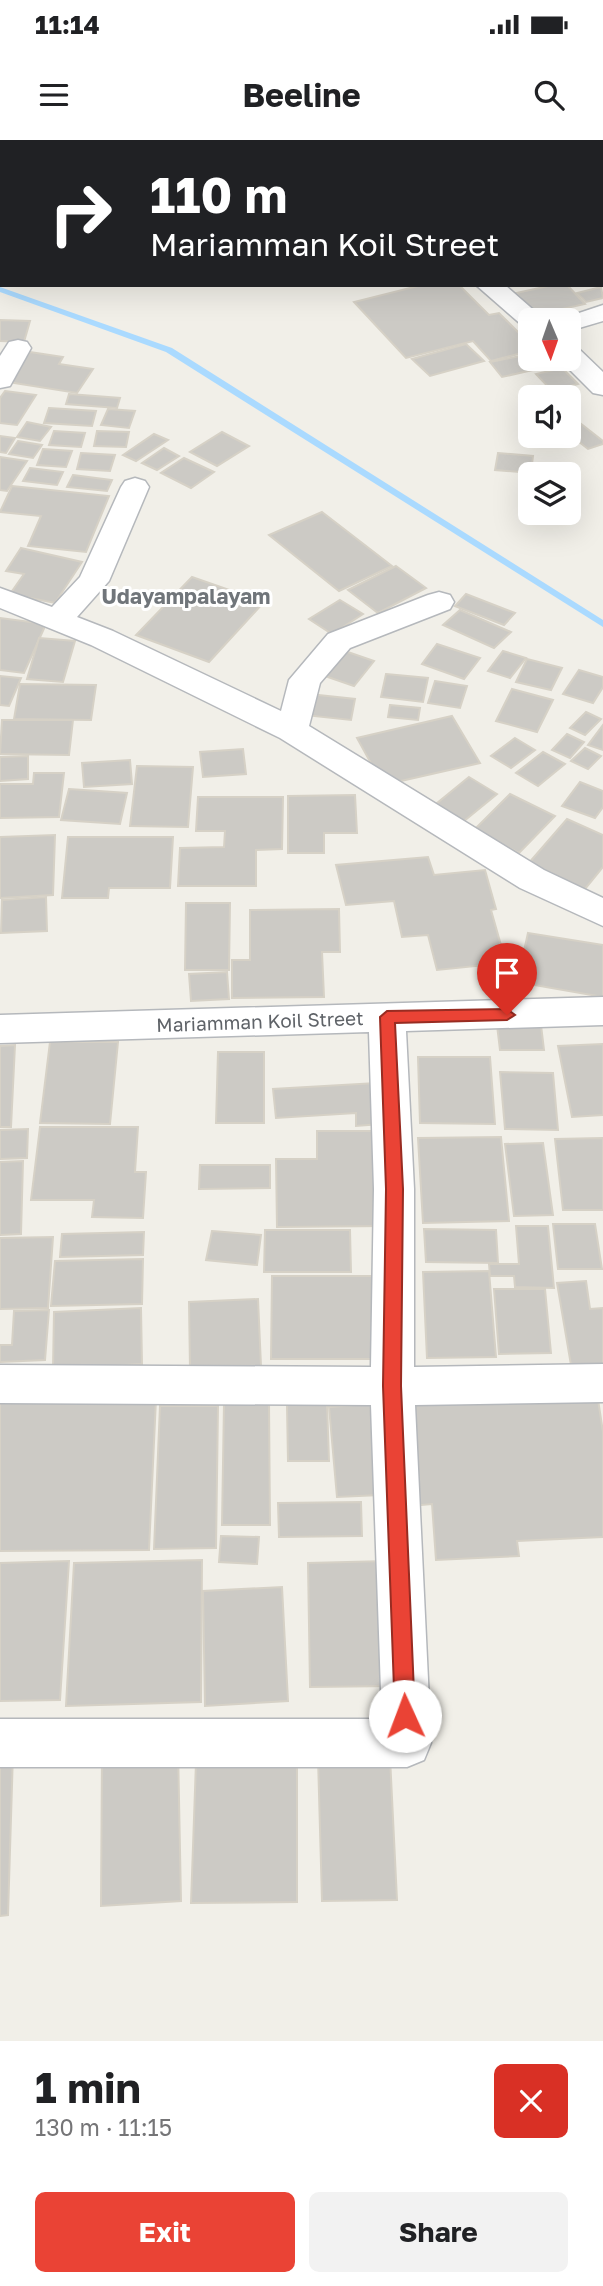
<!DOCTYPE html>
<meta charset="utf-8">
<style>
body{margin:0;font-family:"Golos Text",sans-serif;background:#f2f2f2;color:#202124;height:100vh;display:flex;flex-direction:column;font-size:26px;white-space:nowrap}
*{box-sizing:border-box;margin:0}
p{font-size:23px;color:#757577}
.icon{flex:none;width:38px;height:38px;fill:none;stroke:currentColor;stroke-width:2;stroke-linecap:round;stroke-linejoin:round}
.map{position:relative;height:1901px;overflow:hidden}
.details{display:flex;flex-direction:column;background:#fff;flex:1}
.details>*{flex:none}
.guide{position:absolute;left:0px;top:0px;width:604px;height:147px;box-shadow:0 7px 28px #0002;background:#202124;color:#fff;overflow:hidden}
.needle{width:46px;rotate:178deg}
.fabs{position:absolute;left:518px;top:168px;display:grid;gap:14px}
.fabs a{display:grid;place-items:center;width:63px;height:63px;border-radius:10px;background:#fff;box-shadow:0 7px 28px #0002;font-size:35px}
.pin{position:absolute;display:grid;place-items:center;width:60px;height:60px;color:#fff;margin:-72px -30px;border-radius:50% 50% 50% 0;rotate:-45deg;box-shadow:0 0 7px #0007}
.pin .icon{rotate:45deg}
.me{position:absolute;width:77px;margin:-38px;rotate:358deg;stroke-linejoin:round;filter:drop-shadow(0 0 5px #0008)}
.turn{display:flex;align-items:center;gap:24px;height:147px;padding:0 35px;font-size:32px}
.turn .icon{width:91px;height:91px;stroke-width:2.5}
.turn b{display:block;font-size:49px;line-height:60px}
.round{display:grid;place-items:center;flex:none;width:74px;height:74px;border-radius:10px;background:#f2f2f2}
.headline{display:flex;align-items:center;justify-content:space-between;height:119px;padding:0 35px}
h1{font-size:42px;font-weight:700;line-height:52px}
.button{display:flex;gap:14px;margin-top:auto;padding:14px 35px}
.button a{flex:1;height:80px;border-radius:10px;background:#ea4335;color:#fff;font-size:28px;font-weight:700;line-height:80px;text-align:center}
.button a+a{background:#f2f2f2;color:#202124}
.status{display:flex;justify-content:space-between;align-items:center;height:49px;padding:0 35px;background:#fff;direction:ltr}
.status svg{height:19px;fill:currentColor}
header{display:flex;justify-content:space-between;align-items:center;height:91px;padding:0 35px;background:#fff;font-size:32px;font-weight:700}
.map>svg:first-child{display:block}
</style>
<div class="status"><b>11:14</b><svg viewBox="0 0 49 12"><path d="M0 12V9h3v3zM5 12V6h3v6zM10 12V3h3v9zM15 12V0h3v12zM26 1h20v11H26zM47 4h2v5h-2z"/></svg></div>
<header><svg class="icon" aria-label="menu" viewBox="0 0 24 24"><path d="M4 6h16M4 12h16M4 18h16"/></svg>Beeline<svg class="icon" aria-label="search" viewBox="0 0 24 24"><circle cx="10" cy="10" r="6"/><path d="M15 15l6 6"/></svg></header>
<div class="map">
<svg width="603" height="1901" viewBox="0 0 603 1901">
<rect width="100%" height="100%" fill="#f1efe8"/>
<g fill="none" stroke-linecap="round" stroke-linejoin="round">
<!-- stream -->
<polygon fill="#aadaff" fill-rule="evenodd" points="0,147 172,208 603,480 603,487 166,212 0,152"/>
</g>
<!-- building -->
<g fill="#cccac5" stroke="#d6d1c6" stroke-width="2">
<polygon points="422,145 459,145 489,175 499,173 530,204 530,211 491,221 473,201 406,218 354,162"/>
<polygon points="553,145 567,145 585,164 536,175 516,153"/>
<polygon points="601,147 603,158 586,162 577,153"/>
<polygon points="0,180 30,181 24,202 0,201"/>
<polygon points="466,204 484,221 430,236 412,219"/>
<polygon points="30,212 63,217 59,224 93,229 77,253 8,242"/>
<polygon points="530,214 530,219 534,219 542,228 502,237 490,222"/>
<polygon points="562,228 578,244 552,251 536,234"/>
<polygon points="5,251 36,255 17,285 0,283 0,258"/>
<polygon points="69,254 120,258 117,268 66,264"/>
<polygon points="49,268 96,271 92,286 44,283"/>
<polygon points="108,269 135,271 129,288 101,285"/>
<polygon points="27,282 51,287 40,301 17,297"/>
<polygon points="580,283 603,301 603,304 588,309 569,294 569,288"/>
<polygon points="54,291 85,293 81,307 49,305"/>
<polygon points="97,291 129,292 126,307 94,306"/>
<polygon points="222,292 249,306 217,326 190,312"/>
<polygon points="154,294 168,300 136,321 123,315"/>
<polygon points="0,296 15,298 6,313 0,312"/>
<polygon points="18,301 42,305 33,318 9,314"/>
<polygon points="164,308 179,316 157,330 142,323"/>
<polygon points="43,309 72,311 66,327 37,325"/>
<polygon points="81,313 115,315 110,331 77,329"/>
<polygon points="498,313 533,316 531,333 495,330"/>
<polygon points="0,317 27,321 7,351 0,350"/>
<polygon points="184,318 214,332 191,348 161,333"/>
<polygon points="30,328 63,332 57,345 23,341"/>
<polygon points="73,335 112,340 107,351 67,347"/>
<polygon points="12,346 109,356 86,412 28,406 41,376 0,372"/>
<polygon points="322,372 392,426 339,451 269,395"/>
<polygon points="21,408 82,422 55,463 10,454 24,434 6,431"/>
<polygon points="396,426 426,448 378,473 348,450"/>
<polygon points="192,437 264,462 209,522 136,495"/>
<polygon points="466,454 515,473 504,485 455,466"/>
<polygon points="340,460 363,474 332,494 309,479"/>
<polygon points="460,470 511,492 494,508 443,485"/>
<polygon points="0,478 46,484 24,533 0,530"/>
<polygon points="39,498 75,501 63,542 27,539"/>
<polygon points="437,504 480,518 464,539 422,524"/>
<polygon points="342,510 374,521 354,546 322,535"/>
<polygon points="503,511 526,518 510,538 488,531"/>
<polygon points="527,519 562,528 551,550 516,542"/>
<polygon points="579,530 603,537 603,547 593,563 563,554"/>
<polygon points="386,534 428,538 423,562 381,557"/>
<polygon points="0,536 21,538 9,566 0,565"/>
<polygon points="435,541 467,546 460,568 428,563"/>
<polygon points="20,544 96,545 91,580 14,579"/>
<polygon points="512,549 553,560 537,592 496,581"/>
<polygon points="309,554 355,559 351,580 304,575"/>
<polygon points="390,565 420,568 418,580 388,577"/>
<polygon points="586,572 601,579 585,595 570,588"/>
<polygon points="452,576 480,623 383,645 357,598"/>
<polygon points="2,580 73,580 69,615 0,614"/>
<polygon points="603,585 603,610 588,605"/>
<polygon points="567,594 584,602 570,618 552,610"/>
<polygon points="515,598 535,610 511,628 491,616"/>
<polygon points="585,608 601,616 588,629 571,621"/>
<polygon points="243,609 246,634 203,637 200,612"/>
<polygon points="543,612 565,624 538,646 516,633"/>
<polygon points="28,616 28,639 0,641 0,617"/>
<polygon points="130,620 132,644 84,647 82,623"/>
<polygon points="137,626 193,627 188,687 130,686"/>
<polygon points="34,633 64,633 59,677 0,678 0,644 33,644"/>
<polygon points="469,637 497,654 464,681 436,664"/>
<polygon points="580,642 603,651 603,667 595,678 562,666"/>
<polygon points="69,649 127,653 120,684 61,680"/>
<polygon points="510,654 555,676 519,713 474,690"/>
<polygon points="355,655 357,693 324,693 324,713 288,713 288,656"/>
<polygon points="198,657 283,657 282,709 256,710 256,746 178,746 180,708 224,707 225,691 196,691"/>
<polygon points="567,679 603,695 603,727 585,749 528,724"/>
<polygon points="55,695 53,755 0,758 0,697"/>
<polygon points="68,697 173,697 170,748 109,748 108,758 62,758"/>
<polygon points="428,717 434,735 485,730 496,769 491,770 506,823 437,830 428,795 402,797 394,761 346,765 336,725"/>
<polygon points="46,757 47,791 1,793 2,760"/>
<polygon points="186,763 230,763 229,830 185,830"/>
<polygon points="339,769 340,812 322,812 324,857 232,858 232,820 250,820 250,770"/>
<polygon points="528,793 603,805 603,857 517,842"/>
<polygon points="227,832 229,859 191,861 189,834"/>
<polygon points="497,885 541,885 544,910 500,910"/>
<polygon points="50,902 118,902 110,984 40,983"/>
<polygon points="603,904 603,975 572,977 558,906"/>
<polygon points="15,905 11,987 0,987 0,906"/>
<polygon points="218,912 264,912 264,983 216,983"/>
<polygon points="418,917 490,917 495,984 420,983"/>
<polygon points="500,932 553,933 558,990 505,989"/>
<polygon points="376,943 381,984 356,986 356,973 276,978 273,949"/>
<polygon points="40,987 138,987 135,1032 146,1032 143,1078 92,1077 94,1060 31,1060"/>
<polygon points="28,989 27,1018 0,1019 0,990"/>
<polygon points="317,991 382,991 386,1086 277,1087 276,1019 317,1019"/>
<polygon points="501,997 509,1081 423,1083 418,998"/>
<polygon points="603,998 603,1070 563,1070 555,999"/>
<polygon points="543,1003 553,1075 514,1076 505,1004"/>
<polygon points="23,1021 21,1094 0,1095 0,1022"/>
<polygon points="200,1025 270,1025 270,1048 199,1049"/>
<polygon points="553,1084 595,1084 602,1129 558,1129"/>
<polygon points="516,1086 548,1086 554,1148 515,1147 514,1136 490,1136 489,1124 519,1124"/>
<polygon points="424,1089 496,1090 498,1123 426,1122"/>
<polygon points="265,1090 350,1090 351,1132 264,1132"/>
<polygon points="212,1091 261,1095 257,1125 206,1120"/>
<polygon points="144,1092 143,1115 60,1117 62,1094"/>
<polygon points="53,1097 48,1168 0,1169 0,1098"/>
<polygon points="143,1119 142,1164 51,1166 55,1121"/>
<polygon points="489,1131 496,1217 427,1218 423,1132"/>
<polygon points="272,1136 377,1136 379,1219 271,1219"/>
<polygon points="586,1141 590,1169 603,1168 603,1229 572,1231 557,1143"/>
<polygon points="494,1149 545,1149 551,1213 499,1214"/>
<polygon points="258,1159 261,1226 190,1228 189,1162"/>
<polygon points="141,1168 142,1224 53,1229 54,1172"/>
<polygon points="49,1170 45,1220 0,1222 0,1205 12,1205 14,1171"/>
<polygon points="597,1253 603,1292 603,1397 517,1401 519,1416 436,1420 432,1364 411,1366 402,1259"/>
<polygon points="156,1259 149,1410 0,1411 0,1260"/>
<polygon points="224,1263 269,1263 270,1385 222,1385"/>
<polygon points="327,1264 329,1321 288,1321 287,1265"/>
<polygon points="370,1264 380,1355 337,1357 329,1267"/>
<polygon points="160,1266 218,1266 216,1408 154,1409"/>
<polygon points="361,1362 362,1396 279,1397 278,1363"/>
<polygon points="221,1396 259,1397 257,1424 219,1422"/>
<polygon points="202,1420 201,1562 66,1566 74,1423"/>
<polygon points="69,1421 60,1560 0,1561 0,1423"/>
<polygon points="387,1421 394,1546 310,1547 308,1423"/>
<polygon points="282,1447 288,1561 205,1566 203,1451"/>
<polygon points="178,1608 181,1761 101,1766 102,1612"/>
<polygon points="13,1613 8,1775 0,1776 0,1614"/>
<polygon points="390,1617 397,1760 322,1761 318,1618"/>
<polygon points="196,1622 297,1623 297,1762 191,1763"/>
</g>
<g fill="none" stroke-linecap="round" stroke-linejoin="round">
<defs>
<g id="minor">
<polygon points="333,0 363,0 331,2"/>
<polygon points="497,0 521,0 523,2 499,2"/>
<rect x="0" y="52" width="2" height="14"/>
<rect x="602" y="91" width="1" height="15"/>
<polygon points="476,145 505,145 545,180 530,180 530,187 523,186"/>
<polygon points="603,165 603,181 569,191 569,180 558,180"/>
<polygon points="18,200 27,202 31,208 10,246 0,248 0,216 9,202"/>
<polygon points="569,206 578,208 603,232 603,255 593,253 560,220 569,219"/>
<polygon points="135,338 145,341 149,347 109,441 77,477 113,491 281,571 289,540 328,494 428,455 439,452 450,455 454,462 450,469 350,508 320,543 309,586 544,730 603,758 603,786 520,748 280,598 91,505 0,468 0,448 52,467 80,437 121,347 125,341"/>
<polygon points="603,857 603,885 406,891 414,1049 414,1227 603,1224 603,1262 415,1265 431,1603 424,1620 407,1627 0,1627 0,1579 382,1579 371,1265 0,1263 0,1225 371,1227 374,1049 369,892 0,903 0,875"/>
</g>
</defs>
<!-- minor casing -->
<use href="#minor" stroke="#b5b8bc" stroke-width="3"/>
<!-- minor -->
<use href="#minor" fill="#fff" fill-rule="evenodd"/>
</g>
<!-- route -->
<polygon fill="#ea4335" stroke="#982c22" stroke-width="2" points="507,869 515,875 507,880 395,883 403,1049 401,1246 415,1576 413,1583 405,1586 398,1583 395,1576 383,1246 386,1049 380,877 387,871"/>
<g text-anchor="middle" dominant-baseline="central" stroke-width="6" stroke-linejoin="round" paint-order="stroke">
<!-- street labels -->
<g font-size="19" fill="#5f6368" stroke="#fff">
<text transform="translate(260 881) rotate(-2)">Mariamman Koil Street</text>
</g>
<!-- far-district labels -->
<g font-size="21" font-weight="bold" fill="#70757a" stroke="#fff">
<text x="186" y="456">Udayampalayam</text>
</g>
</g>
</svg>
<div class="fabs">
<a><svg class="needle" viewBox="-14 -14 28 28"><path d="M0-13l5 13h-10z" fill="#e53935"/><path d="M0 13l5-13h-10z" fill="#757577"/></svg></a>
<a><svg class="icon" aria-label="sound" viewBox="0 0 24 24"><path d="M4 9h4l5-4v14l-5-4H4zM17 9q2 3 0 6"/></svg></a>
<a><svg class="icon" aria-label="layers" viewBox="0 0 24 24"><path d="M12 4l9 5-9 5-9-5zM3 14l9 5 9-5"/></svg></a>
</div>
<div class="pin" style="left:507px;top:875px;background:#d93025"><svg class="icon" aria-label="arrive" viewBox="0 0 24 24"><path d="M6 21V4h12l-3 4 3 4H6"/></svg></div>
<svg class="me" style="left:405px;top:1576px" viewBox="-20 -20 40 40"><circle r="19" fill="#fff"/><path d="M0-13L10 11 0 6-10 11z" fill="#ea4335"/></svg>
<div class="guide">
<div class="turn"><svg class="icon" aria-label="right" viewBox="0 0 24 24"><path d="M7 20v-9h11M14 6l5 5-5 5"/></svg><div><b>110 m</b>Mariamman Koil Street</div></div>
</div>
</div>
<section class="details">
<div class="headline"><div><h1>1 min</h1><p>130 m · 11:15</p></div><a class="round" style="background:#d93025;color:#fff"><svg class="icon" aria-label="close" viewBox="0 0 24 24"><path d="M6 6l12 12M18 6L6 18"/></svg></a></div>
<div class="button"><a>Exit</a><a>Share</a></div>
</section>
